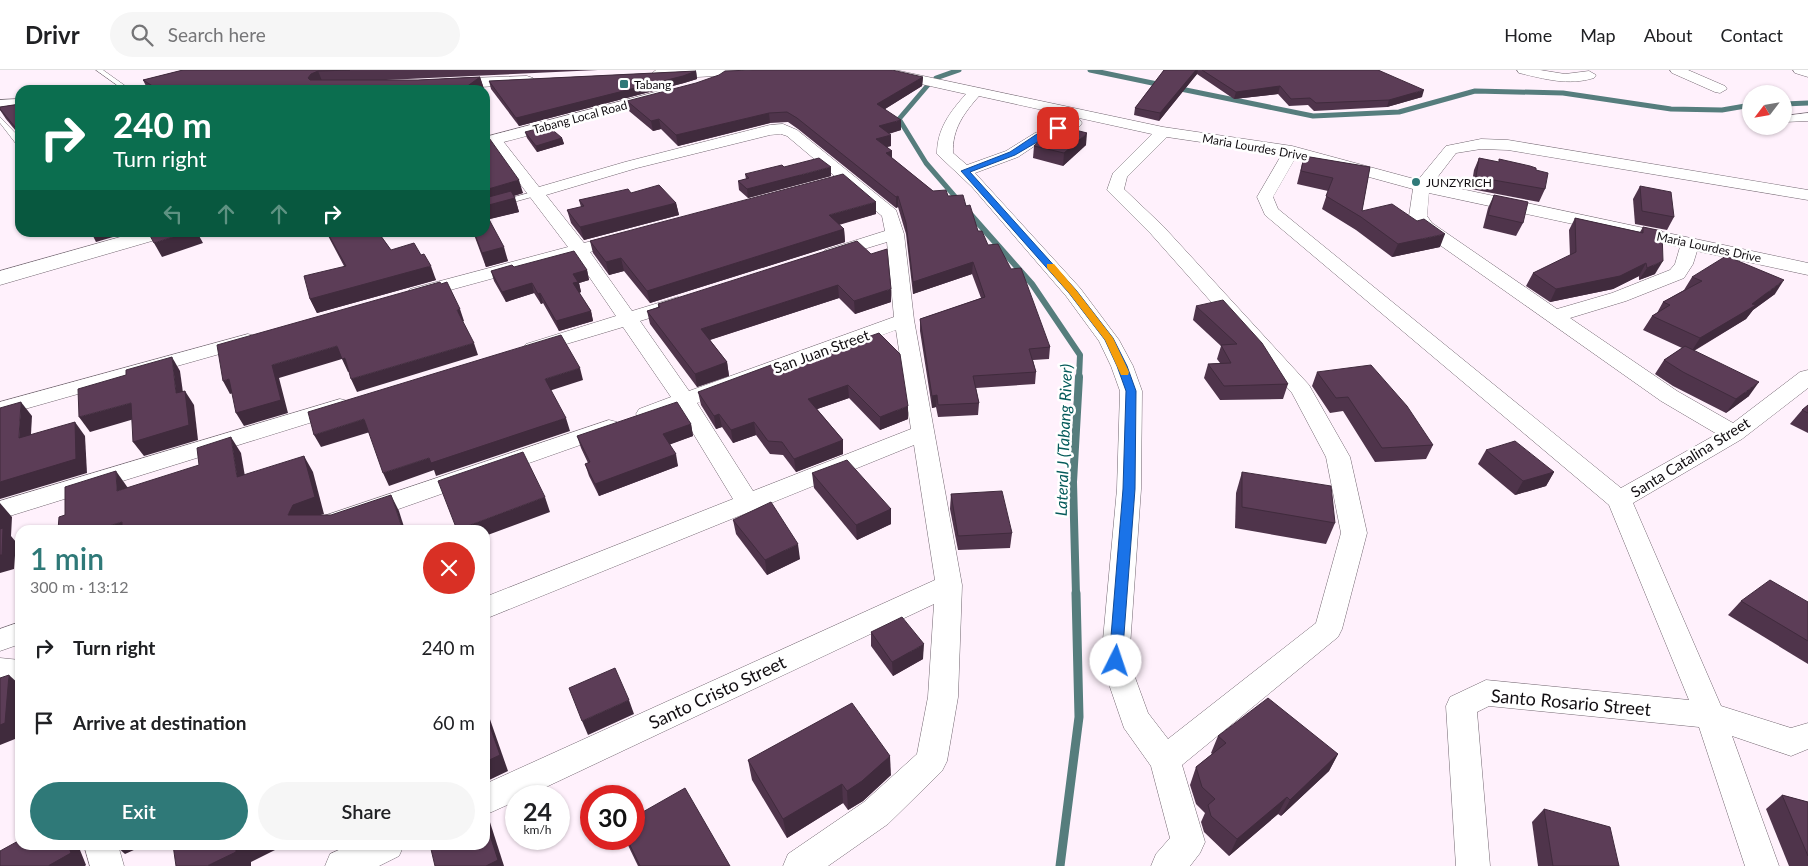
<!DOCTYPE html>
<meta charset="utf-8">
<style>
body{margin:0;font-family:Lato,sans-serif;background:#f6f6f6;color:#202124;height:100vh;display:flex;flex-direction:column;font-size:19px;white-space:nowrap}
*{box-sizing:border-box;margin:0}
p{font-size:16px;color:#757577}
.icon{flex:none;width:28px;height:28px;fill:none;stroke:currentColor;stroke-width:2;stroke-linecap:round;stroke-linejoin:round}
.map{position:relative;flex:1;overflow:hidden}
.sheet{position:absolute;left:15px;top:455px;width:475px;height:325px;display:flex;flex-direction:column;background:#fff;border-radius:15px;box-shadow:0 1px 4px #0004}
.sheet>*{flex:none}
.banner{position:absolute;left:15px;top:15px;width:475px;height:152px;border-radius:15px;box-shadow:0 1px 4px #0004;background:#0b6e4f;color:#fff;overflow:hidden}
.needle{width:32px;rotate:239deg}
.buttons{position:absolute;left:1742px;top:15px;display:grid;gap:10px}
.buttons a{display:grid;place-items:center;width:50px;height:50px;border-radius:50%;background:#fff;box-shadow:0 1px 4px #0004;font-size:25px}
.speed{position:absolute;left:505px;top:715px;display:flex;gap:10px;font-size:25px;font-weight:700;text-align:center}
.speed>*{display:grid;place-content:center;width:65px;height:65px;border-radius:50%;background:#fff;box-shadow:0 1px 4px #0004;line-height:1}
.speed small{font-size:12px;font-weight:400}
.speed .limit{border:8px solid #d22;background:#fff;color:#111}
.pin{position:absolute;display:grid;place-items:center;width:42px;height:42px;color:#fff;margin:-21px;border-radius:10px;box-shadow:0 2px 8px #0006}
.me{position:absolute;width:55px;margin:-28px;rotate:4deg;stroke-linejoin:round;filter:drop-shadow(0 0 4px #0008)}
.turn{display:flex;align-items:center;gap:18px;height:105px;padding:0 15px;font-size:22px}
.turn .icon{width:65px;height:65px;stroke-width:2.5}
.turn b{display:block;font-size:35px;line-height:42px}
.lanes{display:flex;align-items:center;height:48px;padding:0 15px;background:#0003;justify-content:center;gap:25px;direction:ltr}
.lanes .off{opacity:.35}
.round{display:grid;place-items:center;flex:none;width:52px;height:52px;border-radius:26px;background:#f6f6f6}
.head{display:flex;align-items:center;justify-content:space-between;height:85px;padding:0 15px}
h1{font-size:30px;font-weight:600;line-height:38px;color:#2f7978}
.button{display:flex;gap:10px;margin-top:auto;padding:10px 15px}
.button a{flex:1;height:58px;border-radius:30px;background:#2f7978;color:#fff;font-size:20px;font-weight:600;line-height:58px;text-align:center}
.button a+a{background:#f6f6f6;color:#202124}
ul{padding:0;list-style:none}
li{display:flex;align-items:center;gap:15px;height:75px;padding:0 15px}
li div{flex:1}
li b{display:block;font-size:19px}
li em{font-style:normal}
header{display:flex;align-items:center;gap:30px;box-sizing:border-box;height:70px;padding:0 25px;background:#fff;border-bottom:1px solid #e0e0e0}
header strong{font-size:24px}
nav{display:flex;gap:28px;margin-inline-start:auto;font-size:18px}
.search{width:350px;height:45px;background:#f6f6f6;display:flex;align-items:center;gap:12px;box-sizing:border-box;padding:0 18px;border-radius:28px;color:#757577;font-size:19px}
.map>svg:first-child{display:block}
</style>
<header>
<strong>Drivr</strong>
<div class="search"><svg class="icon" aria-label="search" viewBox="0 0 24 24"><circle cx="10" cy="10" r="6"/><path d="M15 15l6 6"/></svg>Search here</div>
<nav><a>Home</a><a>Map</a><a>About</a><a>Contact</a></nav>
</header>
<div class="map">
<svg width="1808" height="796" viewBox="0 0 1808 796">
<rect width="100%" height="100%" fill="#fff1fc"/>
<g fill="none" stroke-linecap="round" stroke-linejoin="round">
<!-- stream-far3 -->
<g stroke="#567d7d" stroke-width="5">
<polyline points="1090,0 1162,15"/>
<polyline points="936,8 959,0"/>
<polyline points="928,15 899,49 926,93 964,137"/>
<polyline points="1176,18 1313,46 1399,42 1475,21 1563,23 1671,39 1722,40 1751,35"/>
<polyline points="1784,34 1808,33"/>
</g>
<!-- stream-far2 -->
<polyline stroke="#567d7d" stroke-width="6" points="963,136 1032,214 1080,285 1079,308"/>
<!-- stream-far1 -->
<polyline stroke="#567d7d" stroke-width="8" points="1076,525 1073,412 1079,307"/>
<!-- stream -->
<polyline stroke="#567d7d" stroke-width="9" points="1060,796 1079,647 1076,523"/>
<defs>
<g id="service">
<polygon points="96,0 103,0 131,20 124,20"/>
<polygon points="0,47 20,68 20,75 17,75 0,53"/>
<polygon points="536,121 539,121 539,125 485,140 485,135"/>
</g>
<g id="minor">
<path d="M869 0H895L1163 57 1292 76 1418 110 1446 76 1481 69 1508 70 1808 120V130L1508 80 1481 79 1456 83 1433 113 1808 193V205L1697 181 1693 194 1684 208 1626 231 1570 248 1677 321 1733 353 1800 302 1808 300V318L1742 369 1633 433 1721 636 1791 658 1808 653V679L1791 686 1732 666 1779 796H1745L1699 657 1489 636 1477 642 1490 796H1456L1446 636 1450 627 1486 610 1689 630 1609 435 1265 145 1257 127 1282 84 1167 67 1127 107 1124 119 1163 156 1309 315 1350 387 1367 463 1342 559 1338 567 1182 695 1205 772 1200 783 1190 796H1151L1156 784 1170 768 1151 696 1124 658 1101 591 1117 419 1120 321 1111 296 1099 271 1066 226 972 117 937 84C937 59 950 42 966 24L876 4ZM979 26 1152 64 1113 103 1107 120 1151 164 1292 323 1326 387 1341 463 1316 553 1168 669 1148 643 1129 591 1141 419 1142 321 1133 296 1119 270 1080 218 975 103 1018 87 1045 69 1080 56 1082 53 1080 50H1070L1035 63 1006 81 967 95 953 83C952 59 964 43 979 26ZM1296 87 1413 119 1409 146 1420 161 1661 331 1717 364 1621 418 1278 139 1273 127ZM1429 123 1680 177 1675 194 1670 200 1612 223 1557 239 1432 153 1427 146Z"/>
<path d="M1517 0H1540L1565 4 1589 1 1596 5 1594 8C1568 16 1545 9 1519 3Z"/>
<polygon points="1670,0 1688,0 1725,16 1727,19 1720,23 1715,22 1672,3"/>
<polygon points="1793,0 1808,0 1808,7 1795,3"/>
<polygon points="1808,43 1808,51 1784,52 1784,46"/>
<path d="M783 54 797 60 896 140 904 164 914 250 962 515 958 627 947 691 942 701 888 754 828 796H783L788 784 864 732 917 684 928 627 934 534 527 726H516V731L485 745V714L935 510 914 375 485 549V527L733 429 679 340 647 351 639 349 636 344 639 339 671 327 623 257 533 284 526 282 523 278 526 274 616 246 575 186 417 229 410 227 407 223 410 219 568 177 486 69 489 66H499L539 117 625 92 770 55ZM781 64 787 66 882 146 885 161 825 180 822 184 825 188 831 189 887 172 894 247 689 321 640 251 685 237 688 233 685 229 678 227 632 241 590 182 628 172 631 168 628 164 622 163 584 173 546 125 637 98 770 65ZM896 260 911 359 753 421 697 333Z"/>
<polygon points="248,264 255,266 258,270 255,274 0,346 0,332"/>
<polygon points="340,329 348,331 351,336 348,341 0,449 0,431"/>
<polygon points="609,350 617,352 620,357 617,362 339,460 299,460 303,453"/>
<polygon points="20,552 20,574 0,581 0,559"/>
<polygon points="0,588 20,590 20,614 0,612"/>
<polygon points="84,775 118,775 124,796 90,796"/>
<polygon points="350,775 404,775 399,786 379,796 325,796 330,784"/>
</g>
<g id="tertiary">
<polygon points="663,20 669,22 671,25 669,28 485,77 485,67"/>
<polygon points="138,162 172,162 169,166 0,215 0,201"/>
</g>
<g id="trunk">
<polygon points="743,0 741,3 735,5 659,9 653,7 651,4 656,0"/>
<polygon points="527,6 533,8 535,11 533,14 445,19 439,17 437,14 439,11 445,9"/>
<polygon points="20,29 20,39 0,40 0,30"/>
</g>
</defs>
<!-- service casing -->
<use href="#service" stroke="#736771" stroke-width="1"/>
<!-- minor casing -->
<use href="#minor" stroke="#736771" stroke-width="1"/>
<!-- tertiary casing -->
<use href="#tertiary" stroke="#736771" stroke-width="1"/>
<!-- trunk casing -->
<use href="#trunk" stroke="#736771" stroke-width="1"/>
<!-- service -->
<use href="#service" fill="#fff" fill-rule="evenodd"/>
<!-- minor -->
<use href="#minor" fill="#fff" fill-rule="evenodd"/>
<!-- tertiary -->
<use href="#tertiary" fill="#fff" fill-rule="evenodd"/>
<!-- trunk -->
<use href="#trunk" fill="#fff" fill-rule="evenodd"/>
</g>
<!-- wall -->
<g fill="#4f344b">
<polygon points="183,0 598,0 386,10 418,10 480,7 484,19 482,20 148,20 143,10"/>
<polygon points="1164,0 1378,0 1422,27 1387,37 1314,41 1308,35 1289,36 1278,24 1234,29 1197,4 1159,51 1134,45 1135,38"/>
<polygon points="696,1 697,9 684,13 519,56 491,19 489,11"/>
<polygon points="923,7 922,16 885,39 901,60 889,64 891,76 887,77 892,81 892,88 933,121 948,126 966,136 978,161 1050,277 1049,289 1033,290 1036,302 1035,314 976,318 979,333 978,345 938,347 936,337 932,338 920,261 920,249 981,228 972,204 913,224 906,164 898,137 896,138 798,59 788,52 770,53 678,76 661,59 653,61 629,41 627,31"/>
<polygon points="20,34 20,66 6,49 0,40 0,37"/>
<polygon points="525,62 562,68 564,74 537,82 527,68"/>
<polygon points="486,65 523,123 514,126 515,128 519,142 489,149 508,191 486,197 473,162 485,162"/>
<polygon points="1086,75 1063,96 1033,88 1034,76"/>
<polygon points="1304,86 1370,97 1362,141 1440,177 1392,187 1356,160 1322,139 1328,121 1297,114"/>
<polygon points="1479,88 1536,100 1545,119 1539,132 1471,119 1474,100"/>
<polygon points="745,104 831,106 748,128 739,120 738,111 746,109"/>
<polygon points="1640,116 1674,147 1667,160 1635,154 1633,129"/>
<polygon points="631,123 676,133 679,145 584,170 571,153 567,140 581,137 579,130"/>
<polygon points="1494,125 1523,153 1516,166 1483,158 1488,138"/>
<polygon points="876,144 839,155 844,159 845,172 650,233 624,201 609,205 593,183 590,171"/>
<polygon points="1575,148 1640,162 1643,157 1655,204 1639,210 1639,206 1613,219 1550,232 1526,216 1533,203 1570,186 1569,160"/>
<polygon points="326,162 378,162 391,180 421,185 436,210 317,243 310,229 344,196"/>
<polygon points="871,184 891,232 855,244 839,228 710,270 727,292 729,306 697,317 650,254 647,241 658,237 658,234"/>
<polygon points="514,197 587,200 589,210 579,213 581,222 579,223 591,241 593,251 559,261 543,233 541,234 534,223 506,232 494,211 491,201"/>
<polygon points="1692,207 1775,224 1753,240 1746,249 1694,281 1749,326 1726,343 1673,316 1655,304 1664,290 1682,278 1643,260 1652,246 1657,243 1663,232 1684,220"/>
<polygon points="1196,236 1288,314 1283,329 1220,330 1204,308 1208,294 1220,293 1217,289 1221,276 1193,250"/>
<polygon points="817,285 908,349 880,360 849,328 817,339 843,370 843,384 796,402 783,385 770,384 756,365 733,373 722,357 716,359 701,335 698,322 777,303 817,289"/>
<polygon points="1317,302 1433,375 1426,389 1375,392 1343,341 1330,343 1312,316"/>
<polygon points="1808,335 1808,363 1790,354 1802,340"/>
<polygon points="691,354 693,366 670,374 678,396 599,426 589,406 585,394 588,393 581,378 577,366"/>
<polygon points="1486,380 1554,402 1546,416 1515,425 1478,394"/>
<polygon points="1242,402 1335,453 1326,474 1235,458 1236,423"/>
<polygon points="812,403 891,439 891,454 857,470 814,418"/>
<polygon points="951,424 1012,463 1010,478 958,480 950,439"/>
<polygon points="733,450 800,489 767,505 736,464"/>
<polygon points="1741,531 1808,532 1808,594 1728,545"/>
<polygon points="871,562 923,589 893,606 871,576"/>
<polygon points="1218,666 1338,684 1329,701 1281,746 1278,744 1229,786 1204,762 1201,752 1205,743 1196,734 1190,715 1196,697 1212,684 1211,683"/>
<polygon points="748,690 891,705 863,731 848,740 843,733 787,768 752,710"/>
<polygon points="1782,725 1808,732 1808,796 1789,796 1766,739"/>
<polygon points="1544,739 1619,796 1538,796 1532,752"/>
<polygon points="625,769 634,769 730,796 638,796"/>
</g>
<!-- shaded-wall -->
<g fill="#402b3d">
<polygon points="1196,0 1198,0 1197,4 1159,51 1160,43"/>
<polygon points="318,1 323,13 315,16 308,8 311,4"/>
<polygon points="696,1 697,9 684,13 519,56 516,48"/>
<polygon points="480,7 484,19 482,20 462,20"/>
<polygon points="923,7 922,16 877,44 877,34"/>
<polygon points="1280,16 1278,24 1234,29 1236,22"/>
<polygon points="1424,20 1422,27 1387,37 1389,30"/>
<polygon points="769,43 770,53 678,76 676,65"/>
<polygon points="659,49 661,59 653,61 651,51"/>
<polygon points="901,50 901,60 879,66 879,56"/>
<polygon points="1087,63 1086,75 1063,96 1064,83"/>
<polygon points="891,65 891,76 877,79 876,69"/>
<polygon points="562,68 564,74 537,82 536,76"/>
<polygon points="892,81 892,92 886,83"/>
<polygon points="831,97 831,106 748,128 747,119"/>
<polygon points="519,110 523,123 485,134 485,120"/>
<polygon points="898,126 898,137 896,138 896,127"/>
<polygon points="515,128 519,142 486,150 485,145 485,136"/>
<polygon points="876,132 876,144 829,157 829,145"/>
<polygon points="676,133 679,145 584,170 580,157"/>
<polygon points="844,159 845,172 650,233 647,221"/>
<polygon points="91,162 130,162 96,172"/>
<polygon points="188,162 197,162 203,173 162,187 154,173"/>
<polygon points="1445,164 1440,177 1392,187 1398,174"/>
<polygon points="504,177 508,191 486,197 482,183"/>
<polygon points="621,188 624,201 609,205 606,192"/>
<polygon points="1663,191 1655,204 1639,210 1647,198"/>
<polygon points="973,192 972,204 913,224 913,212"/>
<polygon points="1646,193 1639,206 1613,219 1550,232 1556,219"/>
<polygon points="431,196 436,210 317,243 310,229"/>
<polygon points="587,200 589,210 579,213 581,222 576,224 573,213 573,204"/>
<polygon points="1784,210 1775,224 1753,240 1746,249 1691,282 1700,268 1752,234"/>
<polygon points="532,213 534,223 506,232 502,222"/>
<polygon points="838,215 839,228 703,272 701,259"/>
<polygon points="891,219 891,232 855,244 854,231"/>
<polygon points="540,223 543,233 541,234 538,224"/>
<polygon points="460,239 464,251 461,252 457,240"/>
<polygon points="591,241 593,251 559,261 556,251"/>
<polygon points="474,273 478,285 357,322 351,309"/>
<polygon points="337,276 345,288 351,301 348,302 342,289 279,308 288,343 244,356 236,343 272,295"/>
<polygon points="172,287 180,301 185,337 176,323"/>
<polygon points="727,292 729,306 697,317 695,304"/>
<polygon points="580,298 583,310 549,321 545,309"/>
<polygon points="229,309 236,322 230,324 223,311"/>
<polygon points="1759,312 1749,326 1726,343 1736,329"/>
<polygon points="848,315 849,328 809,342 808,329"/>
<polygon points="185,321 194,335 198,370 144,386 133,372"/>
<polygon points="937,325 936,337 932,338 932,326"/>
<polygon points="21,332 32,346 30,382 19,368"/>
<polygon points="131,333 141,347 90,362 79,347"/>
<polygon points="908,336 908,349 880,360 880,347"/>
<polygon points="719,344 722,357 716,359 714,346"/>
<polygon points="566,348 570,361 436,406 434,400 389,416 383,403 429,388"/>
<polygon points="364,349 370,362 321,377 314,365"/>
<polygon points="75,352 85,366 87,403 0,429 0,412"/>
<polygon points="754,352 756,365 733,373 731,360"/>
<polygon points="691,354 693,366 666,376 663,364"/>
<polygon points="231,367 241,383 248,424 237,407"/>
<polygon points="843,370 843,384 796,402 794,389"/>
<polygon points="676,384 678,396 599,426 595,414"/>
<polygon points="304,386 313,402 324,444 302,451 288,445"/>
<polygon points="116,401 128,418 117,421"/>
<polygon points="1554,402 1546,416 1515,425 1523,411"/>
<polygon points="391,425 399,441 405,460 403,460"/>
<polygon points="545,427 550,442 485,466 485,460 457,460"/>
<polygon points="0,433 12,447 11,466 16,472 14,499 0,503"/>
<polygon points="891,439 891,454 857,470 856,455"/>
<polygon points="122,452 128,460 96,460"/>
<polygon points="798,474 800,489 767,505 765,490"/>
<polygon points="924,574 923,589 893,606 892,592"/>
<polygon points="9,605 20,615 20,667 0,675 0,655"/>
<polygon points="629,630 634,644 588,665 582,651"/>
<polygon points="485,635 508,701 485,712"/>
<polygon points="1338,684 1329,701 1281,746 1290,730"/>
<polygon points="890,686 891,705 863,731 848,740 847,721"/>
<polygon points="842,714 843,733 787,768 783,749"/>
<polygon points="1287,727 1278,744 1229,786 1237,769"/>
<polygon points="485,741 488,746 504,796 486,796"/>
<polygon points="68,775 78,775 86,795 85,796 48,796"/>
<polygon points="115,775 145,775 125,784"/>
<polygon points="241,775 285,775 251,792 251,796 207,796"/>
<polygon points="313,775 325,775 316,779"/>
</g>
<!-- building -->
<g fill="#5c3d57" stroke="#402b3d">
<polygon points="183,0 350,0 318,1 311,4 308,8 310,10 418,10 480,7 462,20 159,20 143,10"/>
<polygon points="752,0 892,0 923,7 877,34 901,50 879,56 891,65 876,69 892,81 886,83 933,121 946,120 948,126 963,125 966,136 970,135 978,161 982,161 988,175 998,174 1011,199 1021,198 1050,277 1029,279 1036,302 973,306 979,333 938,335 937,325 932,326 920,249 985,227 973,192 913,212 906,153 898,126 896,127 797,48 787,42 769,43 676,65 659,49 651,51 627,31 696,13 719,5 725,1"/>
<polygon points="1164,0 1196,0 1160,43 1135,38"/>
<polygon points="1202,0 1378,0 1424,20 1389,30 1316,33 1310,28 1291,29 1280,16 1236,22"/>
<polygon points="696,1 683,6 516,48 489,11"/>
<polygon points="20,34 20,63 0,39 0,37"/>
<polygon points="1056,55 1087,63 1064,83 1034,76 1050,57"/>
<polygon points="548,56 562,68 536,76 525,62"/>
<polygon points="485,65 487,65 519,110 485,120"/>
<polygon points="1304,86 1370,97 1362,141 1392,134 1417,151 1424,149 1445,164 1398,174 1361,147 1326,126 1333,108 1301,101"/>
<polygon points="819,88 831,97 747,119 738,111 749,108 745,104 782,95 784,97"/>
<polygon points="1479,88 1499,92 1499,89 1530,96 1536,98 1536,100 1548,103 1545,119 1476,107"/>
<polygon points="843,104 876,132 829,145 844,159 647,221 621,188 606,192 590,171"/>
<polygon points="659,115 676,133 580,157 567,140 584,136 579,130 628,119 631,123"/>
<polygon points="1640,116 1671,122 1674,147 1642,141"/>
<polygon points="511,121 515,128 485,136 485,128"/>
<polygon points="1494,125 1528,132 1523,153 1488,145"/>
<polygon points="485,142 504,177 482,183 474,162 485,162"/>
<polygon points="1575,148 1643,163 1643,157 1662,161 1663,191 1647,198 1646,193 1620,206 1556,219 1533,203 1576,182"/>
<polygon points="148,162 188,162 154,173"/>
<polygon points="327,162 378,162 391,180 414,173 421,185 424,184 431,196 310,229 304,206 346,196"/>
<polygon points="857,171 871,184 887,179 891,219 854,231 838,215 701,259 727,292 695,304 647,241 660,237 658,234"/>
<polygon points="574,181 587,200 573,204 578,212 573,213 591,241 556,251 540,223 538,224 532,213 502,222 491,201 512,195 514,197"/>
<polygon points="1726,186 1784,210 1752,234 1756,235 1700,268 1652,246 1670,235 1663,232 1702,211 1692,207"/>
<polygon points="440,212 441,214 447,212 460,239 457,240 474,273 351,309 345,288 342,289 337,276 272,295 281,330 236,343 229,309 223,311 217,275"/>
<polygon points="1223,230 1262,273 1288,314 1224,316 1208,294 1231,293 1221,275 1237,274 1196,236"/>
<polygon points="879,263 900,284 908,336 880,347 848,315 808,329 843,370 794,389 782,372 768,371 754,352 731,360 719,344 714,346 698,322 771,295 777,303 820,288 817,285"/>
<polygon points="561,265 580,298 545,309 566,348 431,393 429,388 383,403 364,349 314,365 308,342"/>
<polygon points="1685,276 1759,312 1736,329 1683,302 1664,290"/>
<polygon points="172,287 176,323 185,321 189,355 133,372 131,333 79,347 78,319 126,305 126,300"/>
<polygon points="1371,295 1407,336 1433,375 1382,378 1348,327 1336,328 1317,302"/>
<polygon points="21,332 19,368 75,352 76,389 0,412 0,338"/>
<polygon points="677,332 691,354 663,364 676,384 595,414 585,394 590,392 577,366"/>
<polygon points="1808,335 1808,343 1802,340"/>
<polygon points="231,367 237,407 304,386 315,427 293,435 288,445 331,445 391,425 403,460 122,460 122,452 96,460 58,460 59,447 65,445 65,417 116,401 117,421 199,395 197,378"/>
<polygon points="1515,371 1554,402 1523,411 1486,380"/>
<polygon points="523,382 545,427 457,460 438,411"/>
<polygon points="847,390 891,439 856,455 812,403"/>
<polygon points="1242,402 1331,416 1335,453 1242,437"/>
<polygon points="1002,421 1012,463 958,466 951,424"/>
<polygon points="771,432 798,474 765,490 733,450"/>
<polygon points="3,458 2,485 0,485 0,459"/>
<polygon points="1770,510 1808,532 1808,571 1741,531"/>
<polygon points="902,547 924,574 892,592 871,562"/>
<polygon points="615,598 629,630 582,651 569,618"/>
<polygon points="9,605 5,653 0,655 0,608"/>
<polygon points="1268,628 1338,684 1290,730 1287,727 1237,769 1211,746 1208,735 1215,729 1202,717 1196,697 1226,673 1218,666"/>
<polygon points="852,633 890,686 862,711 847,721 842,714 783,749 748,690"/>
<polygon points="485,642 500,685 485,692"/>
<polygon points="685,718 730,796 640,796 627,769 634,769 634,747"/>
<polygon points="1782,725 1808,732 1808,786"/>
<polygon points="1544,739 1610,757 1619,796 1553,796"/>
<polygon points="485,750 498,790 486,796 435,796 430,775 485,775"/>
<polygon points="20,770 20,775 68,775 71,783 48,796 0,796 0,781"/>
<polygon points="173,775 241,775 236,777 236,782 207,796 176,796"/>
</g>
<!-- route -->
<polygon fill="#1a73e8" stroke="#114b97" points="1055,57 1061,58 1015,85 970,102 1076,220 1113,268 1127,296 1136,321 1135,419 1122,591 1120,595 1116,596 1111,595 1109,591 1123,419 1126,321 1117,296 1105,270 1069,223 961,101 1010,82 1037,64"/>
<!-- slow -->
<polygon fill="#f59e0b" points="1047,194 1054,194 1076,220 1113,268 1129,302 1128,305 1121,305 1105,270 1069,223 1047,198"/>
<!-- markers -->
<g fill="#2f7978" stroke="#fff" stroke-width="2">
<rect x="619" y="9" width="10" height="10" rx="2.5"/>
<circle cx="1416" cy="112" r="5"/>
</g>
<g text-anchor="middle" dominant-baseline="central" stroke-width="5" stroke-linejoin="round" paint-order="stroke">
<!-- far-poi labels -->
<g font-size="12" fill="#120e12" stroke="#fff" text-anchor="start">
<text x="634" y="14">Tabang</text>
<text x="1426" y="112">JUNZYRICH</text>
</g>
<!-- far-street labels -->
<g font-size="12" fill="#120e12" stroke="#fff">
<text transform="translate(580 47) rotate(-15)">Tabang Local Road</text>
<text transform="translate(1255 77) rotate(10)">Maria Lourdes Drive</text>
<text transform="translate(1709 177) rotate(12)">Maria Lourdes Drive</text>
</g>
<!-- street labels -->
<g font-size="15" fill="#120e12" stroke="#fff">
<text transform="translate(821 281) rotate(-20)">San Juan Street</text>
<text transform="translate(1690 387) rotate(-32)">Santa Catalina Street</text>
</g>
<!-- water labels -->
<g font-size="16" font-style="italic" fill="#045a5a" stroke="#fff">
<text transform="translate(1063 370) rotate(-88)">Lateral J (Tabang River)</text>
</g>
<!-- near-street labels -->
<g font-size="18" fill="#120e12" stroke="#fff">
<text transform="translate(717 622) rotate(-25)">Santo Cristo Street</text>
<text transform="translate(1571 632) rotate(5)">Santo Rosario Street</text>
</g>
</g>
</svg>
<div class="buttons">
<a><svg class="needle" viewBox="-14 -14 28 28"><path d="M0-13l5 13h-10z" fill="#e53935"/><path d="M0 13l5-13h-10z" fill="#757577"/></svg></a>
</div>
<div class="speed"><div>24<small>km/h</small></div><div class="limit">30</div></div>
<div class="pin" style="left:1058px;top:58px;background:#d93025"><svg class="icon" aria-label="arrive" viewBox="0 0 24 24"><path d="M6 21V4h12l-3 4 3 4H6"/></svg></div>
<svg class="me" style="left:1116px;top:591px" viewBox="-20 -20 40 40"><circle r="19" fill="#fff"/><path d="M0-13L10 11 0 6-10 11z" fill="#1a73e8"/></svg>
<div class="banner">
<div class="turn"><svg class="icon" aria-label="right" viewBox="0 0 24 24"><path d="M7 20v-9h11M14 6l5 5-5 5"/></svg><div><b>240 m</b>Turn right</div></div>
<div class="lanes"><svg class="icon off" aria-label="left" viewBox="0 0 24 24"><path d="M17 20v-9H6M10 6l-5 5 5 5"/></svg><svg class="icon off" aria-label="ahead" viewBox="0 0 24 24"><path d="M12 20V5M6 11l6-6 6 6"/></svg><svg class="icon off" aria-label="ahead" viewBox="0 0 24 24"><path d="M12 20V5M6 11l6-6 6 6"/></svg><svg class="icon" aria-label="right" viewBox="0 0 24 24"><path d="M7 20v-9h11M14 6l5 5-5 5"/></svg></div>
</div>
<section class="sheet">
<div class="head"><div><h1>1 min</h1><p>300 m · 13:12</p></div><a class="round" style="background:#d93025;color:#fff"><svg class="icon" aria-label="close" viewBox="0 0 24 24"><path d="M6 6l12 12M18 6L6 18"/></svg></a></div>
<ul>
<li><svg class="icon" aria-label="right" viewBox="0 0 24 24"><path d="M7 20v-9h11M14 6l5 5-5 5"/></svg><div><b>Turn right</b></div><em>240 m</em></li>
<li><svg class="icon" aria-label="arrive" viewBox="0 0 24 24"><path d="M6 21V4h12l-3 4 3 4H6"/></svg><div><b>Arrive at destination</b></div><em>60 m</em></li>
</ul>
<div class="button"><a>Exit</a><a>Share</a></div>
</section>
</div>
